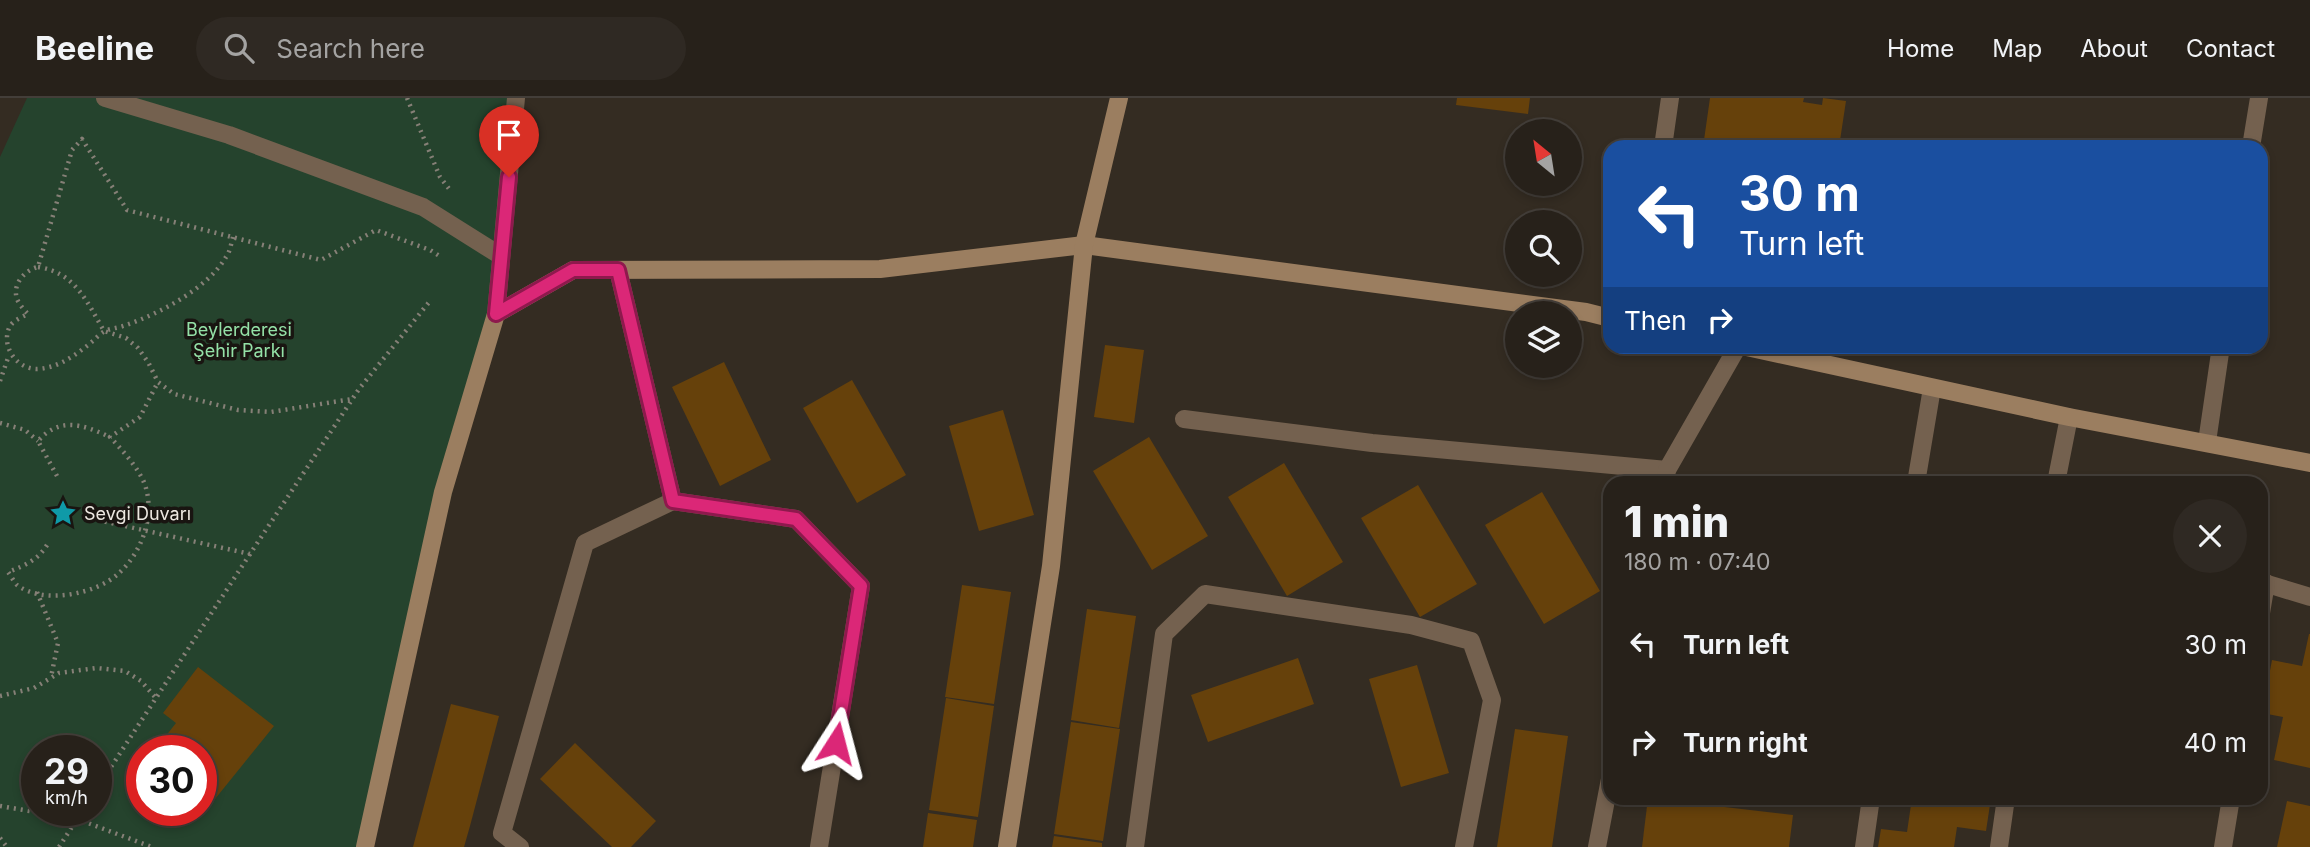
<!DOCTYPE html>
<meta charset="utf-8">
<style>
body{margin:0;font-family:Inter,sans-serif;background:#2f2923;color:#f1f3f6;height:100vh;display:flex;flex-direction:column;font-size:26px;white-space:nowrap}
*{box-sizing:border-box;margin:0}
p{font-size:23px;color:#a4a3a2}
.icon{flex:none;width:38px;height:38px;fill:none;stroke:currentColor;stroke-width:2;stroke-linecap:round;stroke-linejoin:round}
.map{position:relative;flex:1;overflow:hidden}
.side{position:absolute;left:1603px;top:378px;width:665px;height:329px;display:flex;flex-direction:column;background:#27211a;border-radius:21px;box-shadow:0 4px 10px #0003,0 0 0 2px #433e39}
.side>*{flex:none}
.top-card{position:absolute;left:1603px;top:42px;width:665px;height:214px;border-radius:21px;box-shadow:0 4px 10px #0003,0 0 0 2px #433e39;background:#1a4fa0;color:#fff;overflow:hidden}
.needle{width:46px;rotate:330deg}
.tools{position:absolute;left:1505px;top:21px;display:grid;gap:14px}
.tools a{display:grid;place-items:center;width:77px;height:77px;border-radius:50%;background:#27211a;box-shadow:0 4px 10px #0003,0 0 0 2px #433e39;font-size:35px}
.speed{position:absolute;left:21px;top:637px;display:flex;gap:14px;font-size:35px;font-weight:700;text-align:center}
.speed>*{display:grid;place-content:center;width:91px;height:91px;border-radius:50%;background:#27211a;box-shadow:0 4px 10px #0003,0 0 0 2px #433e39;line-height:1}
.speed small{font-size:18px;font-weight:400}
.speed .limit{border:10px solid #d22;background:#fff;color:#111}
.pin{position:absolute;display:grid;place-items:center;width:60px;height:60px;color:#fff;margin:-72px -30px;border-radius:50% 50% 50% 0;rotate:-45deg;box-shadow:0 0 7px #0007}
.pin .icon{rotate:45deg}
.me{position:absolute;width:77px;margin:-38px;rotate:9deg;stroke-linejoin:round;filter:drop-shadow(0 0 5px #0008)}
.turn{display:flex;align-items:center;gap:24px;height:147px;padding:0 21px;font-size:32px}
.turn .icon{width:91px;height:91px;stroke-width:2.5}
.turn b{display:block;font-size:49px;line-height:60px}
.then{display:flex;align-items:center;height:66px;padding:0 21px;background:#0003;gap:14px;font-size:26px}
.round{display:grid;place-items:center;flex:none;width:74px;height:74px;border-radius:37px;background:#2f2923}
.summary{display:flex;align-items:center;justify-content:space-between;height:119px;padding:0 21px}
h1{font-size:42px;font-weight:800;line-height:52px}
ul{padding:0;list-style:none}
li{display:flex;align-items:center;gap:21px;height:98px;padding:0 21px}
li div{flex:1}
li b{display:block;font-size:26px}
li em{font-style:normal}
header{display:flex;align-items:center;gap:42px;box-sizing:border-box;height:98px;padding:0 35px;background:#27211a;border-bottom:2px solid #433e39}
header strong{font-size:33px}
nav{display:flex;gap:38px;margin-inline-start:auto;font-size:24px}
.search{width:490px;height:63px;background:#2f2923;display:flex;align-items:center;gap:18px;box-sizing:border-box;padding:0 24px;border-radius:38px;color:#a4a3a2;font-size:26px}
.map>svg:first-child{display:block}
</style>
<header>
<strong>Beeline</strong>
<div class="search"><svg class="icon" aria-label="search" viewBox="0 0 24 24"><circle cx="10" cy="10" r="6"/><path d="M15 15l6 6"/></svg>Search here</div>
<nav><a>Home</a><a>Map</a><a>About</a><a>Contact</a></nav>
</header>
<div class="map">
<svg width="2310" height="749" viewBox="0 0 2310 749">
<rect width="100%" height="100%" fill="#342c22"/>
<!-- green -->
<path fill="#25432d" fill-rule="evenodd" d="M27 0H516L496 216 365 749H0V59ZM37 653H96V712H37ZM142 653H201V712H142Z"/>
<!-- building -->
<g fill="#66410b">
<polygon points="1457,0 1530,0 1528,16 1456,7"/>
<polygon points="1710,0 1804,0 1803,4 1822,7 1823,0 1846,3 1839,49 1710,49 1711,43 1704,42"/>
<polygon points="1105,247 1144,252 1134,325 1094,319"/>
<polygon points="724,264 771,362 720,388 672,289"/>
<polygon points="852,282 906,377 857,405 803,310"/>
<polygon points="1003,312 1034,417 979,433 949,328"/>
<polygon points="1149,339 1208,438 1152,472 1093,373"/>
<polygon points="1284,365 1343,464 1287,498 1228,399"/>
<polygon points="1418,387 1477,486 1420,519 1361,420"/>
<polygon points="1542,394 1600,493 1544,526 1485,427"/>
<polygon points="962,487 1011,494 994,606 945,599"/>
<polygon points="1087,511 1136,518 1119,630 1071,622"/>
<polygon points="2309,536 2310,536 2310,670 2274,662 2283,619 2262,615 2272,562 2302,568"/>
<polygon points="1298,560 1314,606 1208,644 1191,597"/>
<polygon points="1417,567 1449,675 1401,689 1369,581"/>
<polygon points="198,569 274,628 211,706 201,698 201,653 154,653 176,625 163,615"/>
<polygon points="946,600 994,608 978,719 929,712"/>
<polygon points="451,606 499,618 470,728 464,749 413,749"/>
<polygon points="1071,624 1120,631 1103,743 1054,736"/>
<polygon points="1515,631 1568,638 1552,749 1497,749"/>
<polygon points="575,645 656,723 631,749 612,749 540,681"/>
<polygon points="1648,700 1793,717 1789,749 1642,749"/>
<polygon points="1912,700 1991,700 1986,733 1957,729 1954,749 1878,749 1881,731 1907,734"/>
<polygon points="2287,703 2310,708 2310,749 2277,749"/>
<polygon points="928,715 977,722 973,749 923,749"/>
<polygon points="1054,738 1102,745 1102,749 1052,749"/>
</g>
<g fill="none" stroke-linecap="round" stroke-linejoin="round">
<!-- path -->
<g stroke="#868077" stroke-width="4.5" stroke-dasharray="2 5" stroke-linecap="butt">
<polyline points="407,0 440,79 450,92"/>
<path d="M233 139C231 146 230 154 226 159 208 190 159 216 126 227 119 230 112 230 105 233 101 235 97 239 93 243 77 256 59 270 37 271 16 271 0 247 10 228 14 222 22 219 28 216 24 212 19 206 17 201 12 186 25 172 38 169L72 52 82 41 127 112 321 162 376 132 430 152 441 159"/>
<path d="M38 169C75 174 87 204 104 233L126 240 138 250 148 264 158 284 174 296 238 312 271 314 352 301"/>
<polyline points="0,283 9,257"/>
<polyline points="0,325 25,332 38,343"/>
<path d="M57 378 38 343C60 318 84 327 110 339"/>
<polyline points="98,422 250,456 359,291 430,203"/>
<path d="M47 447C38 462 24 468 8 474 11 478 14 484 17 487 43 507 96 496 118 476 143 454 157 413 143 382 135 366 122 352 110 339L140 319 158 284"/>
<polyline points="37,494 58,545 51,579"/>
<polyline points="0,598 34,590 59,575 96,570 125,573 141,583 156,600"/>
<polyline points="96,692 250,456"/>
<polyline points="0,708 77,721 152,749"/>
<polyline points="0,740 7,749"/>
<polyline points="59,749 83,712"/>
</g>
<!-- street -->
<g stroke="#74614f" stroke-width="18">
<polyline points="105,0 229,37 423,109 501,158"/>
<polyline points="1663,49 1670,0"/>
<polyline points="2251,49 2259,0"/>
<polyline points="618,172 673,403 796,421 861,488 819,749"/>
<polyline points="496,216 516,0"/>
<polyline points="1184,321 1372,345 1667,372"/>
<polyline points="2207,344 2221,248"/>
<polyline points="1665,385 1667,372 1738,248"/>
<polyline points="1916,385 1932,290"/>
<polyline points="2056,385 2069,319"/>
<polyline points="2261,484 2310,499"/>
<polyline points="2261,515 2266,485"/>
<polyline points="520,749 502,735 585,445 673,403"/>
<polyline points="1135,749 1164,536 1205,496 1411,527 1471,543 1492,602 1464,749"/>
<polyline points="1597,749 1610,681"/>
<polyline points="1864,749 1871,700"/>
<polyline points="1999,749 2006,700"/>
<polyline points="2223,749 2231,700"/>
</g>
<!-- secondary -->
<g stroke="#9b7e60" stroke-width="18">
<polyline points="1742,248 2069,319 2310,365"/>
<polyline points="365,749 443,394 496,216 573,172 880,171 1084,147 1586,214 1610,220"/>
<polyline points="1007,749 1051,468 1084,147 1119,0"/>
</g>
</g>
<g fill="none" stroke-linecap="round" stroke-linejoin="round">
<defs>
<polyline id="route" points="509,79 496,216 573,172 618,172 673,403 796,421 861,488 836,645"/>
</defs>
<!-- route casing -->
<use href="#route" stroke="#8e194d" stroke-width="18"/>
<!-- route -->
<use href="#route" stroke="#db2777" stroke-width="12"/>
</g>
<!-- icons -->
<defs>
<symbol id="sight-bare" viewBox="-9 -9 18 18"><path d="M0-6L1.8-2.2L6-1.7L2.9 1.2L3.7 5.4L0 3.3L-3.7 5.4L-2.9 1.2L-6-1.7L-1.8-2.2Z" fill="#0f9aa8" stroke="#191511" stroke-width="2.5" paint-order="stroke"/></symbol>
</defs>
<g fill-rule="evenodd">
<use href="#sight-bare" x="44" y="396" width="38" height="38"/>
</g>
<g text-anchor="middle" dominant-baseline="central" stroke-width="7" stroke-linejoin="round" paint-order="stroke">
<!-- park labels -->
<g font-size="18" fill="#94e1a7" stroke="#191511">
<text x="239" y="231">Beylerderesi<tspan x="239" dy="21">Şehir Parkı</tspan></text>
</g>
<!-- poi labels -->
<g font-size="18" fill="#ede8e1" stroke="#191511" text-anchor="start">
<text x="84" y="415">Sevgi Duvarı</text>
</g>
</g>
</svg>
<div class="tools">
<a><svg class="needle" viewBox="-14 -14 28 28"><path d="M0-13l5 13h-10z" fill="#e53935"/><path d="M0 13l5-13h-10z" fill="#a4a3a2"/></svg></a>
<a><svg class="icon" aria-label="search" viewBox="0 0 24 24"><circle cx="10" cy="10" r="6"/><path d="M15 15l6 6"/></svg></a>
<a><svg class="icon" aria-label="layers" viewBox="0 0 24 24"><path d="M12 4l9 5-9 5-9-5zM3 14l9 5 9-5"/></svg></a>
</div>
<div class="speed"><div>29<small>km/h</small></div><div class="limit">30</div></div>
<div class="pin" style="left:509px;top:79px;background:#d93025"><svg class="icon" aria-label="arrive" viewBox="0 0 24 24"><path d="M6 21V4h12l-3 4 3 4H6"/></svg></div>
<svg class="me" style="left:836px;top:645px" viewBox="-20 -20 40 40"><path d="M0-17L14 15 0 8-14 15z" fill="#db2777" stroke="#fff" stroke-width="4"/></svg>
<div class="top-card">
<div class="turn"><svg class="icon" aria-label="left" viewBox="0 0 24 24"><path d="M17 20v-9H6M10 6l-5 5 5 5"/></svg><div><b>30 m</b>Turn left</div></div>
<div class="then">Then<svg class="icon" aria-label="right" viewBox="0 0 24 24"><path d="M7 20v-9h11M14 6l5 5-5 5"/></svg></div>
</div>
<section class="side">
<div class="summary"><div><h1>1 min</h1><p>180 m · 07:40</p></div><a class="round"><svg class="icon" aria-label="close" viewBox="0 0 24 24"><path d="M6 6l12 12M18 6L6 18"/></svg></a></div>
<ul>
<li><svg class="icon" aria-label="left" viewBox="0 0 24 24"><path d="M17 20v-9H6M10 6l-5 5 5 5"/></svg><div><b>Turn left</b></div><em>30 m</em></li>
<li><svg class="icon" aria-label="right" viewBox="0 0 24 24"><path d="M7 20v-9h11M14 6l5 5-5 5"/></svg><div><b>Turn right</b></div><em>40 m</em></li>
</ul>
</section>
</div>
